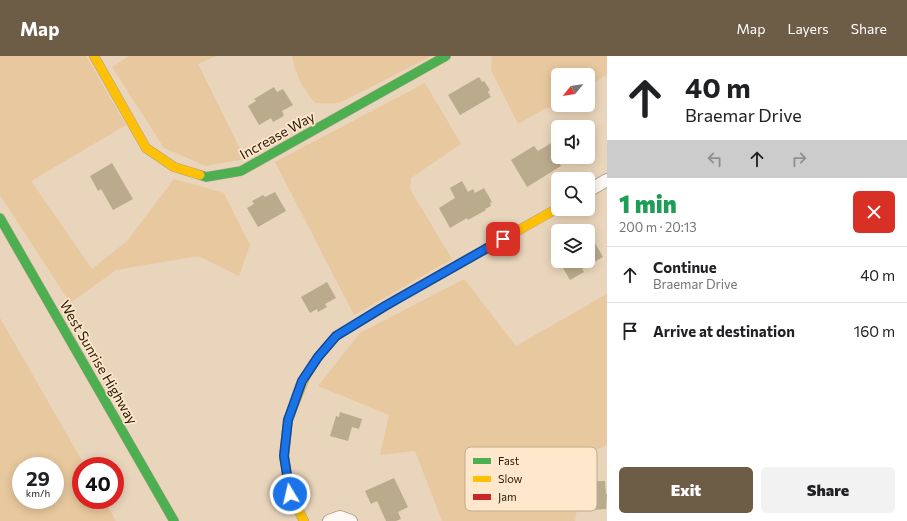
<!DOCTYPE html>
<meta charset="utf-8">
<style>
body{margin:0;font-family:Commissioner,sans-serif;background:#f2f2f2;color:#202124;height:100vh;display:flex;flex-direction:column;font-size:15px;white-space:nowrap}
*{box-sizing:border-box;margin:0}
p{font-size:13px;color:#757577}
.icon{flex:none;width:22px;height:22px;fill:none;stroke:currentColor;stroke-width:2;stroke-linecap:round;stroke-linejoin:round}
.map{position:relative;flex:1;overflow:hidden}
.sheet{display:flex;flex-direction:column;background:#fff;width:300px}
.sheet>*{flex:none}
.guide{background:#fff;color:#202124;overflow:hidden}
.needle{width:26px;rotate:240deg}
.controls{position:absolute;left:551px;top:12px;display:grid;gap:8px}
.controls a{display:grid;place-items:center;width:44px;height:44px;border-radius:6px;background:#fff;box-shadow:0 2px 10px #0003;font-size:20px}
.speed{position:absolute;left:12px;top:401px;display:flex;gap:8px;font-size:20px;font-weight:700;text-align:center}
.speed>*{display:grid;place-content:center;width:52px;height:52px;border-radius:50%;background:#fff;box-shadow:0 2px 10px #0003;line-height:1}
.speed small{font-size:10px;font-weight:400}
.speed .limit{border:6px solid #d22;background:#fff;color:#111}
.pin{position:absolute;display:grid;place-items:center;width:34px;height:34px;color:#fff;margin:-17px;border-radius:8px;box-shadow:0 2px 6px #0006}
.me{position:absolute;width:44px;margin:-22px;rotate:351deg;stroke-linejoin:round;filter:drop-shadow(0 0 3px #0008)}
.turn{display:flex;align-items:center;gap:14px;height:84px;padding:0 12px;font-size:18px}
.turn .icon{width:52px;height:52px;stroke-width:2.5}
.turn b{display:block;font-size:28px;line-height:34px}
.lanes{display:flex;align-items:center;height:38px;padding:0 12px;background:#0003;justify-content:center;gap:20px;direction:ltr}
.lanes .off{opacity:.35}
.round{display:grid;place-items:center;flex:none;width:42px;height:42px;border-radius:6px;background:#f2f2f2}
.head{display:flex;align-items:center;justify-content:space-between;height:68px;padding:0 12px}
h1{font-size:24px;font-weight:800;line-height:30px;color:#1e9e55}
.primary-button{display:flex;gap:8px;margin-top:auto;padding:8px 12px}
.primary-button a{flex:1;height:46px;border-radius:6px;background:#6d5d47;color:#fff;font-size:16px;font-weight:800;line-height:46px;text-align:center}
.primary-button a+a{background:#f2f2f2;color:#202124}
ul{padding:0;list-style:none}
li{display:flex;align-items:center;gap:12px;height:56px;padding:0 12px;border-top:1px solid #e0e0e0}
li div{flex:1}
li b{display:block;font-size:15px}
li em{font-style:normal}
header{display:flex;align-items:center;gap:24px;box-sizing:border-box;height:56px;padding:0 20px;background:#6d5d47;color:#fff}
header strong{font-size:19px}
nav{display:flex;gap:22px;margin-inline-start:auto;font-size:14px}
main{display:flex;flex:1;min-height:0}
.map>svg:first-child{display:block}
</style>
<header>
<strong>Map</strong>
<nav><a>Map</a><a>Layers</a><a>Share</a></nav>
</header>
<main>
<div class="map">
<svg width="607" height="465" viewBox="0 0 607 465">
<rect width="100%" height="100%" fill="#e9d5bb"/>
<!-- green -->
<g fill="#e8c89e" fill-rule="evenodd">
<polygon points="0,0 86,0 126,69 31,125 92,213 127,185 174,123 224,137 250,189 239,220 198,200 116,214 70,247 0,139"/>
<polygon points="129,0 216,0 198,8 245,103 206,110 164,92 112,11"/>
<path d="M292 0H432L339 47C331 48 323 47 315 47 302 31 296 20 292 0Z"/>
<polygon points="492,0 607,0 607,18 588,31 588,19 558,19 558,49 563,49 557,53 546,52 518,68 491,14"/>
<polygon points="425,27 461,88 411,122 410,133 452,203 354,259 275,106"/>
<polygon points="464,223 516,290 607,238 607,389 587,398 575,465 442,465 415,395 380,399 389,359 318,330 360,277"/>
<path d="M0 262 85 410H81V444H104L116 465H0ZM21 410H55V444H21Z"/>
</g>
<!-- building -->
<g fill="#b9ab8c">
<polygon points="479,21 482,26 484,25 490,34 488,36 491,41 460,59 448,39"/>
<polygon points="274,31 277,36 283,33 293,49 282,55 284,59 282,61 273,66 271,62 259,69 248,50 256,45 254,43"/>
<polygon points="558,83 558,105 561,110 527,131 511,104 534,90 538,95"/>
<polygon points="112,107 133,143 113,154 101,133 98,135 90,120"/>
<polygon points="462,125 468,136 473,133 475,137 484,132 492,146 490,147 491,150 485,153 486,154 468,164 467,162 450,172 439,152 455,142 450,132"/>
<polygon points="275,136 286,155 258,171 247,152 254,148 252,145 263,139 265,141"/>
<polygon points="588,175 603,201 582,213 584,216 570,224 559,205 588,205"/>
<polygon points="327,226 336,242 325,248 327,251 318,256 317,253 310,257 301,241"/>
<polygon points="340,356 362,363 359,373 352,371 348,385 330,380 336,360 339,361"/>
<polygon points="394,422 408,451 398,456 401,463 396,465 386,465 377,445 371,448 365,435"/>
<polygon points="590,425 605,425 606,438 607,438 606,453 591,454 591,448 587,448 586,438 590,438"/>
</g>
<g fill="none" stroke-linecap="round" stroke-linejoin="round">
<defs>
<g id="street">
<polyline points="588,135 607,124"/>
<polyline points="329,465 340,461 351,465"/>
</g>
<g id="fast">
<polyline points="200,119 206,121 241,115 446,0"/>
<polyline points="0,162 174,465"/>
</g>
<g id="slow">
<polyline points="94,0 146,92 174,111 200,119"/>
<polyline points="399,242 558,152"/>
<polyline points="304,465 290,438 284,400 288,364 305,321"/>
</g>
<polyline id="jam" points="305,321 318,301 336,280 399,242"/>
</defs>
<!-- street casing -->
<use href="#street" stroke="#ae9f8b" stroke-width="14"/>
<!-- fast casing -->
<use href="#fast" stroke="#ae9f8b" stroke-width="10"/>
<!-- slow casing -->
<use href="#slow" stroke="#ae9f8b" stroke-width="10"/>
<!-- jam casing -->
<use href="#jam" stroke="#ae9f8b" stroke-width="10"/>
<!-- street -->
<use href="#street" stroke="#fcf9f5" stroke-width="12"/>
<!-- fast -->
<use href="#fast" stroke="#4caf50" stroke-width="9"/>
<!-- slow -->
<use href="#slow" stroke="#ffc107" stroke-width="9"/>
<!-- jam -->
<use href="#jam" stroke="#c62828" stroke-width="9"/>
</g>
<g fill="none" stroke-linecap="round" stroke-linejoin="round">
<defs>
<polyline id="route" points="290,438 284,400 288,364 302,325 318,301 336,280 385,250 503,183"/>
</defs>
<!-- route casing -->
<use href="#route" stroke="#114b97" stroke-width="10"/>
<!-- route -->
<use href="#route" stroke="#1a73e8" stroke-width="7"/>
</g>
<g text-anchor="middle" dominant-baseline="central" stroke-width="3.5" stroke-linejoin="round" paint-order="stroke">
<!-- street labels -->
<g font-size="14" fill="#2a1c09" stroke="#fee7cb">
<text transform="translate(277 79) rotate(-29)">Increase Way</text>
<text transform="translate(99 306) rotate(60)">West Sunrise Highway</text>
</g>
</g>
<!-- legend -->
<rect x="465" y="391" width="132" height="64" rx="6" fill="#fee7cb" stroke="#beaa91" stroke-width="1"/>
<rect x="473" y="402" width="18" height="6" fill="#4caf50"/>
<rect x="473" y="420" width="18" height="6" fill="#ffc107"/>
<rect x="473" y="438" width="18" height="6" fill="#c62828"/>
<g font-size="11" fill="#2a1c09">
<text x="498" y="409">Fast</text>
<text x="498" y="427">Slow</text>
<text x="498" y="445">Jam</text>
</g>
</svg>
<div class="controls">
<a><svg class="needle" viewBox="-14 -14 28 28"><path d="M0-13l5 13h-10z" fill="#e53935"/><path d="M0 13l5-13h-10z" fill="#757577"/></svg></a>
<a><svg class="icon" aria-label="sound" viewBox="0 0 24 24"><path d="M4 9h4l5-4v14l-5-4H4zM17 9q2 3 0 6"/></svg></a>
<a><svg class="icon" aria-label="search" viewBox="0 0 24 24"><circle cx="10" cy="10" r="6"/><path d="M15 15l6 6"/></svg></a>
<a><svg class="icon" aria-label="layers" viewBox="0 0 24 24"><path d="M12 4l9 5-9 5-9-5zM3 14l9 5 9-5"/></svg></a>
</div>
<div class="speed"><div>29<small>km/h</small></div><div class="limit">40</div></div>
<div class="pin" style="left:503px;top:183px;background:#d93025"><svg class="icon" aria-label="arrive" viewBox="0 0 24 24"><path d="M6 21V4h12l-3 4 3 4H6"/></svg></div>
<svg class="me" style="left:290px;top:438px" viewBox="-20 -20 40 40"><circle r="17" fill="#1a73e8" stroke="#fff" stroke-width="3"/><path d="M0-11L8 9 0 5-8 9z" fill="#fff"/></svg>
</div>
<section class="sheet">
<div class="guide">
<div class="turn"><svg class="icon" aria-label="ahead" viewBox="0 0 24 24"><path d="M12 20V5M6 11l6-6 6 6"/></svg><div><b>40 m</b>Braemar Drive</div></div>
<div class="lanes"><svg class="icon off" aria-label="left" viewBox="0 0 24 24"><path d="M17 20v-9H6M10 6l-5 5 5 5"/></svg><svg class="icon" aria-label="ahead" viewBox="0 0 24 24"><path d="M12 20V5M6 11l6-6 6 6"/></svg><svg class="icon off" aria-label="right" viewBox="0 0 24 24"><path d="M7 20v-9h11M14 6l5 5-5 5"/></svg></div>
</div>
<div class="head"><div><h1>1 min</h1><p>200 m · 20:13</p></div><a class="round" style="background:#d93025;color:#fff"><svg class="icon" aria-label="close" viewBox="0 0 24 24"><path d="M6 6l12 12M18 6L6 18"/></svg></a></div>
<ul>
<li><svg class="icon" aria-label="ahead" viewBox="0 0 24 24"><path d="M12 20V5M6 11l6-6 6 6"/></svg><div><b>Continue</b><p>Braemar Drive</p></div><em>40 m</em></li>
<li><svg class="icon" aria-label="arrive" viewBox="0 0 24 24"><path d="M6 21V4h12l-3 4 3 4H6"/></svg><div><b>Arrive at destination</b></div><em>160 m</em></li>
</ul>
<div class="primary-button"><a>Exit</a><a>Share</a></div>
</section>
</main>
